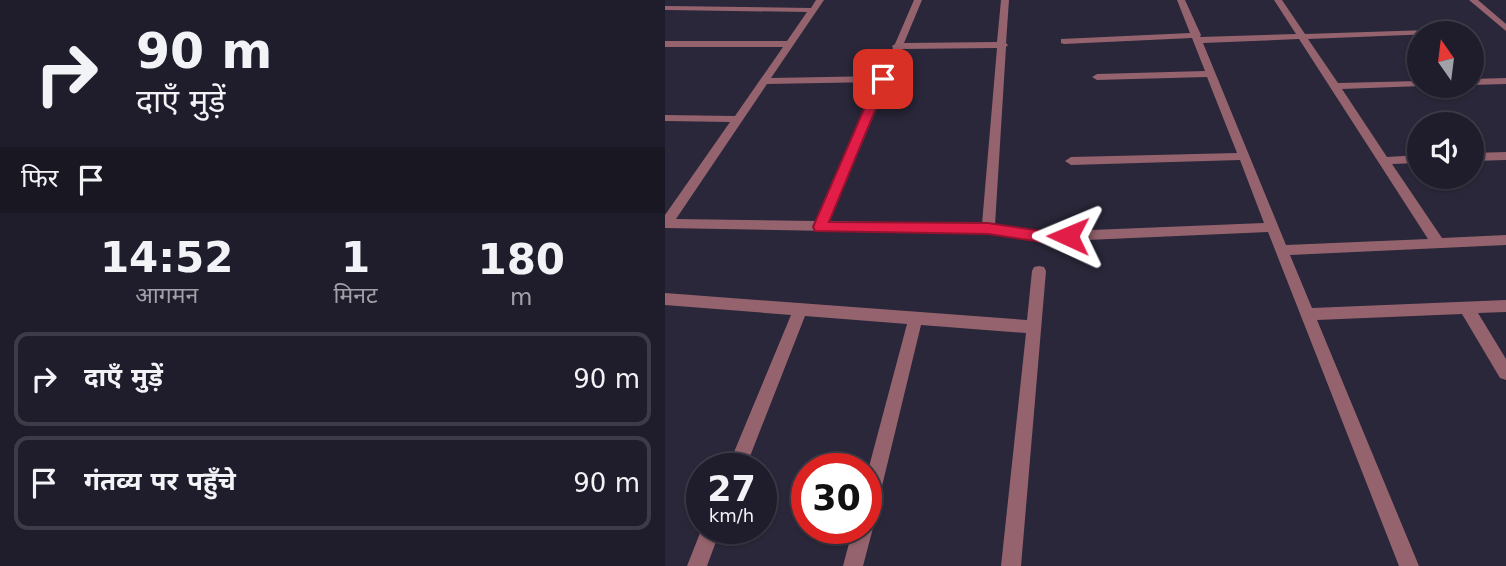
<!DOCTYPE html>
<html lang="hi">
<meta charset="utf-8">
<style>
body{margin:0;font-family:"DejaVu Sans","Noto Sans Devanagari",sans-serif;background:#2c2a37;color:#f1f3f6;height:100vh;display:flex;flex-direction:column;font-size:26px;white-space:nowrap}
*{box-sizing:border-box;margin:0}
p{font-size:23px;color:#a1a2a9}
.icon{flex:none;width:38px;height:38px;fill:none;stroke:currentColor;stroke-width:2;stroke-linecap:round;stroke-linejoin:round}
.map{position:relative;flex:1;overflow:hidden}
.details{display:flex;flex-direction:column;background:#1f1d2b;width:665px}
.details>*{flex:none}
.banner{background:#1f1d2b;color:#f1f3f6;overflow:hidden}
.needle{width:46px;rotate:346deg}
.tools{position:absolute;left:742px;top:21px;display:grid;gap:14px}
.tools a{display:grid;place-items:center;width:77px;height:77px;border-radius:50%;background:#1f1d2b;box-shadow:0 2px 5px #0004,0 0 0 2px #3c3b47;font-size:35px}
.speed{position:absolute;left:21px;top:453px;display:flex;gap:14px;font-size:35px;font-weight:700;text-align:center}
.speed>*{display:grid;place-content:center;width:91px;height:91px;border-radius:50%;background:#1f1d2b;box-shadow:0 2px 5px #0004,0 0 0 2px #3c3b47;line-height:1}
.speed small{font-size:18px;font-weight:400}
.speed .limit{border:10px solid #d22;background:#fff;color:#111}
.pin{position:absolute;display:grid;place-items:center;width:60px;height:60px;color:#fff;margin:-30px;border-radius:14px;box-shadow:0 4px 10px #0006}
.me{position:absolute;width:77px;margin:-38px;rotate:271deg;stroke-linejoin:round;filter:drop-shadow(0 0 5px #0008)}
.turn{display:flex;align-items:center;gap:24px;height:147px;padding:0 21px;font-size:32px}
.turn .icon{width:91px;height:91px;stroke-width:2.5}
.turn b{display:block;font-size:49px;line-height:60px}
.then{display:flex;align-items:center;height:66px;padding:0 21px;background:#0003;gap:14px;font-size:26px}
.eta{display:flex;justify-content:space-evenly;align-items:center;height:119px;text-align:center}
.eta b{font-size:42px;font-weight:800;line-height:49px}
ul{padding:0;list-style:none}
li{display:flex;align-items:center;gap:21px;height:94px;margin:0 14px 10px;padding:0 7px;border:4px solid #3c3b47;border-radius:14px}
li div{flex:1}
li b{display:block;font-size:26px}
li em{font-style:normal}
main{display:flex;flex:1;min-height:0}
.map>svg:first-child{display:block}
</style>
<main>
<section class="details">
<div class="banner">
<div class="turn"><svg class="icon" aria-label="right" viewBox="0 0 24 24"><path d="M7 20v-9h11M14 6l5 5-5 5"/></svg><div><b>90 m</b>दाएँ मुड़ें</div></div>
<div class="then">फिर<svg class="icon" aria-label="arrive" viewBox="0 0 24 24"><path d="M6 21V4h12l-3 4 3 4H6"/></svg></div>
</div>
<div class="eta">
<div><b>14:52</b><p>आगमन</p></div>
<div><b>1</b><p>मिनट</p></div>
<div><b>180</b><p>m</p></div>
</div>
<ul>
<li><svg class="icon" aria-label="right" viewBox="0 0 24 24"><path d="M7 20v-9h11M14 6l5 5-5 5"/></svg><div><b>दाएँ मुड़ें</b></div><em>90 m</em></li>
<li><svg class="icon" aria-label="arrive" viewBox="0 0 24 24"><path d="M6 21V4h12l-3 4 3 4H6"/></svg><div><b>गंतव्य पर पहुँचे</b></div><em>90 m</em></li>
</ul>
</section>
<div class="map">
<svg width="841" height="566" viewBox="0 0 841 566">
<rect width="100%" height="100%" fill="#292739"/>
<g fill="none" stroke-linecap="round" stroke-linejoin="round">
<!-- minor -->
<g fill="#94636e" fill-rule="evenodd">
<path d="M151 0H159L106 78 215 76 228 48 227 46 230 44 249 0H257L239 43 332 42 336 0H344L341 43 343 45 341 47 330 225 377 232 599 223 575 160 406 165 400 161 406 157 572 153 542 77 432 80 427 77 432 74 540 71 527 38 399 44 396 43V39L525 33 512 0H520L536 35 535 37 631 34 609 0H617L640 34 794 29 795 31 792 33 643 39 673 83 754 81V86H757L677 89 722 157 754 155V163L727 164 777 238 841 235V245L625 255 647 308 841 300V312L813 313 841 359V380L835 378 797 314 652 320 754 566H734L603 232 377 242 323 234 0 228V215L65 122 0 121V115L70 116 118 47H0V41H122L142 12 3 10H0V6L146 8ZM634 39 763 239 621 245 538 43ZM332 48 317 224 164 221 237 49ZM213 82 151 221 11 219 102 84Z"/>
<polygon points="804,0 813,0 841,24 841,31"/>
<polygon points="841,78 841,84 807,85 807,79"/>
<polygon points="841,152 841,160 807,161 807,153"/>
<polygon points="374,266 379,267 381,271 356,566 336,566 361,333 256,325 210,515 205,523 208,528 198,566 178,566 188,528 201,528 201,478 242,324 140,316 80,469 62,469 126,315 0,305 0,293 362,320 367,271 369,267"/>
<polygon points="37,528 56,528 42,566 22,566"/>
</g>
</g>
<!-- route -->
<polygon fill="#e11d48" stroke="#92132f" stroke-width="2" points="218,76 223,79 164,222 323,223 377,231 403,230 410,236 408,240 377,242 323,234 150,231 148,227 212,79"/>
</svg>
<div class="tools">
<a><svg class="needle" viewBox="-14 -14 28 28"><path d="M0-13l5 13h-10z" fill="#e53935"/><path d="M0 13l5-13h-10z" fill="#a1a2a9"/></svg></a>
<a><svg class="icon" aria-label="sound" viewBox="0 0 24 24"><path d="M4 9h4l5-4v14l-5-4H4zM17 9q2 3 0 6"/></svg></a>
</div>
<div class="speed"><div>27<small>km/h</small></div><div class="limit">30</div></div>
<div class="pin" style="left:218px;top:79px;background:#d93025"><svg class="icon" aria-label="arrive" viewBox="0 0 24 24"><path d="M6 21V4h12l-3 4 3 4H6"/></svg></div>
<svg class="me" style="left:403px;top:236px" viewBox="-20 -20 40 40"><path d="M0-17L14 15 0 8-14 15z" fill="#e11d48" stroke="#fff" stroke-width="4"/></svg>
</div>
</main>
